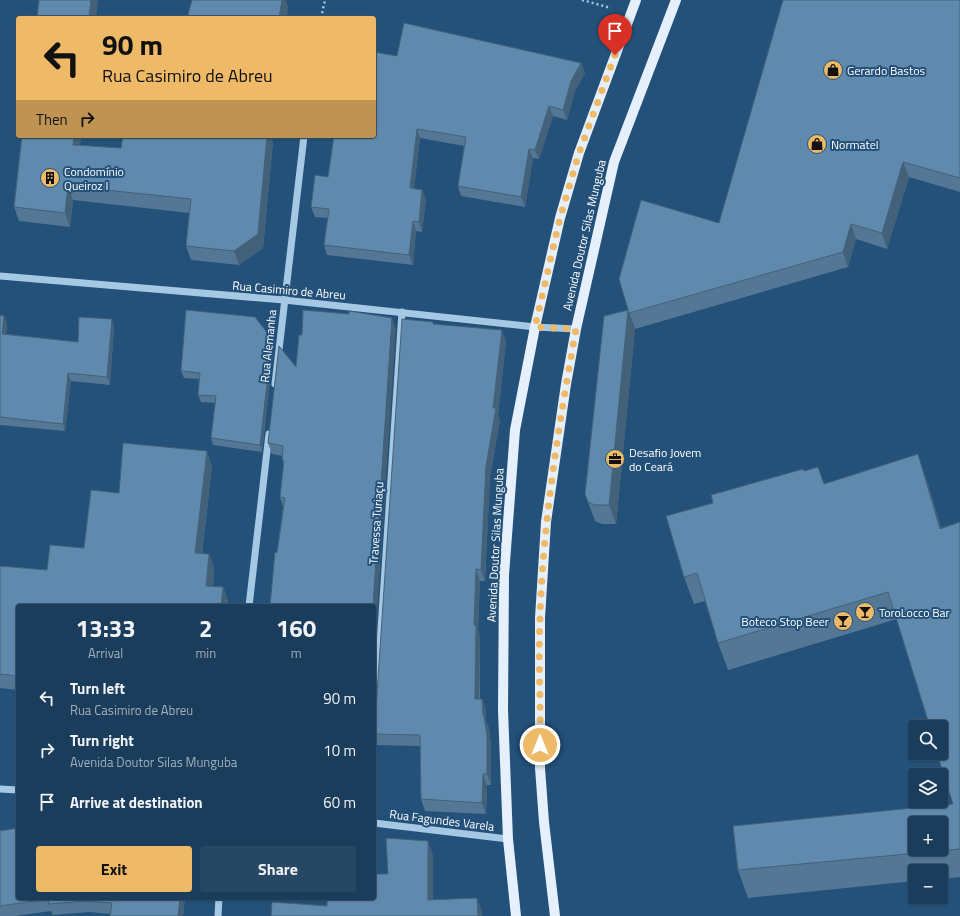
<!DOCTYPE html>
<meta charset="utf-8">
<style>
body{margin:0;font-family:"Titillium Web",sans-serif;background:#274864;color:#f1f3f6;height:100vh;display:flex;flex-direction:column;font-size:15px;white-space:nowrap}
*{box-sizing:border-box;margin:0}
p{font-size:13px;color:#9faebb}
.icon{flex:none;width:22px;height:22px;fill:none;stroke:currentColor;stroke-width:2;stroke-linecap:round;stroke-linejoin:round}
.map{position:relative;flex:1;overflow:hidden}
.details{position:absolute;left:16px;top:604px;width:360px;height:296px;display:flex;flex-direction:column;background:#1a3d5b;border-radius:4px;box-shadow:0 1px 3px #0004,0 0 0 1px #385671}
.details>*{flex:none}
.top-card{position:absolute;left:16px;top:16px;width:360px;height:122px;border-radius:4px;box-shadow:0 1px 3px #0004,0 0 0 1px #385671;background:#efba67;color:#111;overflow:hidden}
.tools{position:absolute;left:908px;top:720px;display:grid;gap:8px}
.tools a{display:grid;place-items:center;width:40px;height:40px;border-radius:4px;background:#1a3d5b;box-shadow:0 1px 3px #0004,0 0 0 1px #385671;font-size:20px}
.pin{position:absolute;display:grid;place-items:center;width:34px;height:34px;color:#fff;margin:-41px -17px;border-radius:50% 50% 50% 0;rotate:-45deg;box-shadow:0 0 4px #0007}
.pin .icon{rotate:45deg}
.me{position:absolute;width:44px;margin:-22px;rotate:0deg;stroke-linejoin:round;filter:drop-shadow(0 0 3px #0008)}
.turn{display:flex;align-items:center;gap:14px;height:84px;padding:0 20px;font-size:18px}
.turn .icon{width:52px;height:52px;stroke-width:2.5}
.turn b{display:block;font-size:28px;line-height:34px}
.then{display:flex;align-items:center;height:38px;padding:0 20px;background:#0003;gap:8px;font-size:15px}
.eta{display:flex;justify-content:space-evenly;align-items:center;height:68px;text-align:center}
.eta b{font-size:24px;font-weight:700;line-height:28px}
.action{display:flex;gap:8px;margin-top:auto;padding:8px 20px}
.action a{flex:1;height:46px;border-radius:4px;background:#efba67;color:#111;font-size:16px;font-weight:700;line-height:46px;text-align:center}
.action a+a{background:#274864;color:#f1f3f6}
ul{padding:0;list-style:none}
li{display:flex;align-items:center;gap:12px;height:52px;padding:0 20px}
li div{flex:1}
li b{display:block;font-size:15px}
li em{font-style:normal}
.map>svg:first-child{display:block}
</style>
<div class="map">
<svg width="960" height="916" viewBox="0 0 960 916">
<rect width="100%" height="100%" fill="#235179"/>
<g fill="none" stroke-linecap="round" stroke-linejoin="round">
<!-- path -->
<g stroke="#a5c8e4" stroke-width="2.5" stroke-dasharray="2 3" stroke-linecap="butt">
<polyline points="582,0 611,8"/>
<polyline points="321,18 325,0"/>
</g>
<!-- minor -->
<g stroke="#a5c8e4" stroke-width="7">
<polyline points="0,276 284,300 535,327 576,329"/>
<polyline points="275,384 304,136"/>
<polyline points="249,606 269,434"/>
<polyline points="374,735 402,312"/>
<polyline points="0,789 18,790"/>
<polyline points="374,823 508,839"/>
<polyline points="218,916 219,898"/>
</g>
<!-- major -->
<g stroke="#e5f0fc" stroke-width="10">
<polyline points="516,916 508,839 503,710 504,575 515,430 535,327 560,218 579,153 636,0"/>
<polyline points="555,916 544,822 540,768 540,618 546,522 566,384 576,329 614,162 676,0"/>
</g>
</g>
<!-- wall -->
<g fill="#537795">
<polygon points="960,0 960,192 909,177 887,249 856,239 848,267 635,329 629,313 719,223"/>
<polygon points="397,56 581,63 585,73 575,91 567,120 553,116 539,159 533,158 525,207 461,196 458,186 464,146 420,138 414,188 422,190 426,199 422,232 416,231 413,265 327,255 324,245 328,218 315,217 311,207"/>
<polygon points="22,136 81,136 80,145 121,148 273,142 263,248 239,265 191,260 186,246 189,213 73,200 70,227 19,221 14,207"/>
<polygon points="0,315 7,323 6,334 78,342 114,327 110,385 71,381 65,431 0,425"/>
<polygon points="433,324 506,341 498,415 500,420 490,477 485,581 480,581 478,630 480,636 480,699 482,699 486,710 486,722 489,728 491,747 491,785 487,785 486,814 425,811 421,799 420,746 374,745 374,725 375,724"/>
<polygon points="396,329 277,553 283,507 280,497 284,464 282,460 283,456 272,454 268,443 296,367 302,335"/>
<polygon points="635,329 616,524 602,524 595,521 585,494"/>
<polygon points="272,339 274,345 262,452 213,445 211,438 215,403 201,402 198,395 199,379 184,378 181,371"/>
<polygon points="212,466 202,554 209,554 214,568 213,586 223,587 228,601 227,606 18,606 18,690 0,688 0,566 47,570 84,548"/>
<polygon points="804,471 824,484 927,481 941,528 960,522 960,877 941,879 941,871 915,871 915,881 748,898 738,870 953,804 897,619 728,670 718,643 705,601 694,604 684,577 713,503"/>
<polygon points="0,831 18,898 185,898 183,916 110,916 110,914 90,912 53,915 51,911 15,916 0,916"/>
</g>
<!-- shaded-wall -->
<g fill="#436179">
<polygon points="91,0 98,0 96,18 89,18"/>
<polygon points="282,0 286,0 288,7 287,18 279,18"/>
<polygon points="581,63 585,73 575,91 567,120 563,110 571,81"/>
<polygon points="549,106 553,116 539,159 535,150"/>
<polygon points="417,129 420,138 413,198 410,188"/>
<polygon points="74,136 81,136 78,159 73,145"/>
<polygon points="267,136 270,136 273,142 263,248 239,265 234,251"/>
<polygon points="529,149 533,158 525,207 521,197"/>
<polygon points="903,162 909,177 887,249 882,233"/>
<polygon points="68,186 73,200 70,227 65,213"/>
<polygon points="422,190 426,199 422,232 419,222"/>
<polygon points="413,221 416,231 413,265 409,255"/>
<polygon points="851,224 856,239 848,267 843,252"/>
<polygon points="628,310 635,329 616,524 609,505"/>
<polygon points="4,316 7,323 5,341 2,334"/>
<polygon points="392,318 396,329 374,659 374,606 373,606"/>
<polygon points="112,319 114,327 110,385 107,377"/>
<polygon points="502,330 506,341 498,415 500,420 490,477 485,581 481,570 486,466 493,408"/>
<polygon points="272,339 274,345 262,452 260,445"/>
<polygon points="68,373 71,381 65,431 63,424"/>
<polygon points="207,451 212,466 200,567 195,553"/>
<polygon points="918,454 927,481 950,556 940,529"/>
<polygon points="209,554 214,568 212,600 206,586"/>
<polygon points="476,569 480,581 478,630 480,636 479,710 475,699 474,625"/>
<polygon points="223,587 228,601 227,606 221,606"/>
<polygon points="482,699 486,710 486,722 489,728 491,747 491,785 487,774 483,716"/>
<polygon points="483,774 487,785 486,814 482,803"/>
<polygon points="428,841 433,855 433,913 428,900"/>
<polygon points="180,898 185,898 183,916 178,916"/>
<polygon points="477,898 482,911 482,916 478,916"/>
</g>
<!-- building -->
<g fill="#608aad" stroke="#436179" fill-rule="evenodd">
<polygon points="39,0 91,0 89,18 37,18"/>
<polygon points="192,0 282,0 279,18 187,18"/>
<polygon points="783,0 960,0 960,178 903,162 882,233 851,224 843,252 629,313 619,279 641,200 719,223"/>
<polygon points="404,23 581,63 571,81 563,110 549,106 535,150 529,149 521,197 458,186 466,137 417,129 410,188 422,190 419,222 413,221 409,255 324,245 329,209 311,207 315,175 328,177 334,136 374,136 374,52 397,56"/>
<polygon points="22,136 74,136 73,145 121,148 123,136 267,136 258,234 234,251 186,246 191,199 68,186 65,213 14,207"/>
<polygon points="186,310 255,317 272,339 260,445 211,438 216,396 198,395 200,373 181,371"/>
<polygon points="303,310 349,314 349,311 392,318 373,606 270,606 275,552 277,553 285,498 280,497 284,460 282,460 283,446 268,443 279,346 296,367 299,335 302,335"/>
<polygon points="628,310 609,505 595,505 588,502 585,494 604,316"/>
<polygon points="0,315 4,316 2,334 78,342 79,317 112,319 107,377 68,373 63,424 0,417"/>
<polygon points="402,319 433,322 433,324 502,330 493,408 496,408 486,466 481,570 476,569 474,625 476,625 475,699 482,699 483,716 484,716 487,736 487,774 483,774 482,803 421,799 420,735 374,734 374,725 375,724"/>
<polygon points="123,443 207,451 195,553 209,554 206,586 223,587 221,606 18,606 18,676 0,674 0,566 47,570 50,545 84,548 91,490 119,493"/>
<path d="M918 454 940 529 960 522V849L738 870 733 826 953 804 937 753H941V727H930L888 592 718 643 697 573 684 577 666 516 713 503 711 495 803 469 804 471 818 467 824 484ZM915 823H941V849H915Z"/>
<polygon points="18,828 18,898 180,898 178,916 110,916 112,903 86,901 49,904 48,899 0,906 0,831"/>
<polygon points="386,838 428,841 428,900 477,898 478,916 271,916 272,902 327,906 327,898 374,898 374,874 388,874"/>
</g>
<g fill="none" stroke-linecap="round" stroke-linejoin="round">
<!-- route -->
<path stroke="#efba67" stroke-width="7" stroke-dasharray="0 12.6" d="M540 745C541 703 538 660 540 618 543 521 559 424 576 329L535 327 560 218 579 153 615 55"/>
</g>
<!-- icons -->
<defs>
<symbol id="shop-disc" viewBox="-11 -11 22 22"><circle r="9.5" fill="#efba67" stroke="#235179"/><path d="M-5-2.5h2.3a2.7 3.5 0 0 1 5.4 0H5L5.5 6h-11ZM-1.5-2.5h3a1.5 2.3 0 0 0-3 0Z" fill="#111"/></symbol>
<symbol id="building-disc" viewBox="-11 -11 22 22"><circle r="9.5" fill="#efba67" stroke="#235179"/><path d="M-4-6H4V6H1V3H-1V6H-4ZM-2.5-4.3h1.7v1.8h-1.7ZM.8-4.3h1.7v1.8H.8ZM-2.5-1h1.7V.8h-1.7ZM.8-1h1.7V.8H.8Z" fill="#111"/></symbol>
<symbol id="office-disc" viewBox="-11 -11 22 22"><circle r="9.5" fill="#efba67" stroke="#235179"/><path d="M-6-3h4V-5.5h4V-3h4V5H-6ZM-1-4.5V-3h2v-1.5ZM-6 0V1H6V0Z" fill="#111"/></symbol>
<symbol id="bar-disc" viewBox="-11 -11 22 22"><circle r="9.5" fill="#efba67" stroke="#235179"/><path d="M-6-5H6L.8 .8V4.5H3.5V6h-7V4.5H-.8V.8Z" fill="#111"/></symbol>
</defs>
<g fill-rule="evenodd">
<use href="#shop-disc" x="822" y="59" width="22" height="22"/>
<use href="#shop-disc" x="806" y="133" width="22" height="22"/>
<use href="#building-disc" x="39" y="167" width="22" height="22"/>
<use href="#office-disc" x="604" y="448" width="22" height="22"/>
<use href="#bar-disc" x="854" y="601" width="22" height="22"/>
<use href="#bar-disc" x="832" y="610" width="22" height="22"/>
</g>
<g text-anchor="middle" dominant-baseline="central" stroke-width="4" stroke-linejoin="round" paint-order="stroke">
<!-- poi labels -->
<g font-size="12" fill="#fff" stroke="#235179" text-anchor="start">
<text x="847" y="70">Gerardo Bastos</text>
<text x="831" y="144">Normatel</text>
<text x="64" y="171">Condomínio<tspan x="64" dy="14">Queiroz I</tspan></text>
<text x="629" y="452">Desafio Jovem<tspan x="629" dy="14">do Ceará</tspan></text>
<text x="879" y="612">ToroLocco Bar</text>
<text x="829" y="621" text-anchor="end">Boteco Stop Beer</text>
</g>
<!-- street labels -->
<g font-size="12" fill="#fff" stroke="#235179">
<text transform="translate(584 235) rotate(-77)">Avenida Doutor Silas Munguba</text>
<text transform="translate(289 290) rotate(5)">Rua Casimiro de Abreu</text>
<text transform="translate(268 346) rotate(-84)">Rua Alemanha</text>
<text transform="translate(376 523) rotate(-86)">Travessa Turiaçu</text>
<text transform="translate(495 545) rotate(-87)">Avenida Doutor Silas Munguba</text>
<text transform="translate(442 820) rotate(7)">Rua Fagundes Varela</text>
</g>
</g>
</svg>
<div class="tools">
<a><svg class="icon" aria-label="search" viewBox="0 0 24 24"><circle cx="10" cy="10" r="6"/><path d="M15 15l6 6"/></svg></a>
<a><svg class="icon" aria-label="layers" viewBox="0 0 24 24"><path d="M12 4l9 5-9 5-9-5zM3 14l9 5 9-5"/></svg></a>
<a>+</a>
<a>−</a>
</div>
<div class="pin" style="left:615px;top:55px;background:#d93025"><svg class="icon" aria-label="arrive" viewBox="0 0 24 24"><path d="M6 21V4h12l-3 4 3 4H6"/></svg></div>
<svg class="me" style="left:540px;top:745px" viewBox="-20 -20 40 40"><circle r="17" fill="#efba67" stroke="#fff" stroke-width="3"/><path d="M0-11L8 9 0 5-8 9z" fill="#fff"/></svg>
<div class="top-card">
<div class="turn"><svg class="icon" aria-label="left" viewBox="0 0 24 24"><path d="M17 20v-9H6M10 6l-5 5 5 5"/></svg><div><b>90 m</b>Rua Casimiro de Abreu</div></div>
<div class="then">Then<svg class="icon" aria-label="right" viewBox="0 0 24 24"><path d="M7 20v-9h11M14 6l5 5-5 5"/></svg></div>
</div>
<section class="details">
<div class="eta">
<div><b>13:33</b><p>Arrival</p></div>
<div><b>2</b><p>min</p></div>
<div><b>160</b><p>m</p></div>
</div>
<ul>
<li><svg class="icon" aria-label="left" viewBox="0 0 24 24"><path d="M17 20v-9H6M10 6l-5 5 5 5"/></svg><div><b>Turn left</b><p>Rua Casimiro de Abreu</p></div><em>90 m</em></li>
<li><svg class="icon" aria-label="right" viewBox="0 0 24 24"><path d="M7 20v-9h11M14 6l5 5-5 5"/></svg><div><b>Turn right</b><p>Avenida Doutor Silas Munguba</p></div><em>10 m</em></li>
<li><svg class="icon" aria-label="arrive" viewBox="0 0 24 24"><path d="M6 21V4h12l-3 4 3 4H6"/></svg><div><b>Arrive at destination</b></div><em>60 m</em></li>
</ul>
<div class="action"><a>Exit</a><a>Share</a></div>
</section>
</div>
